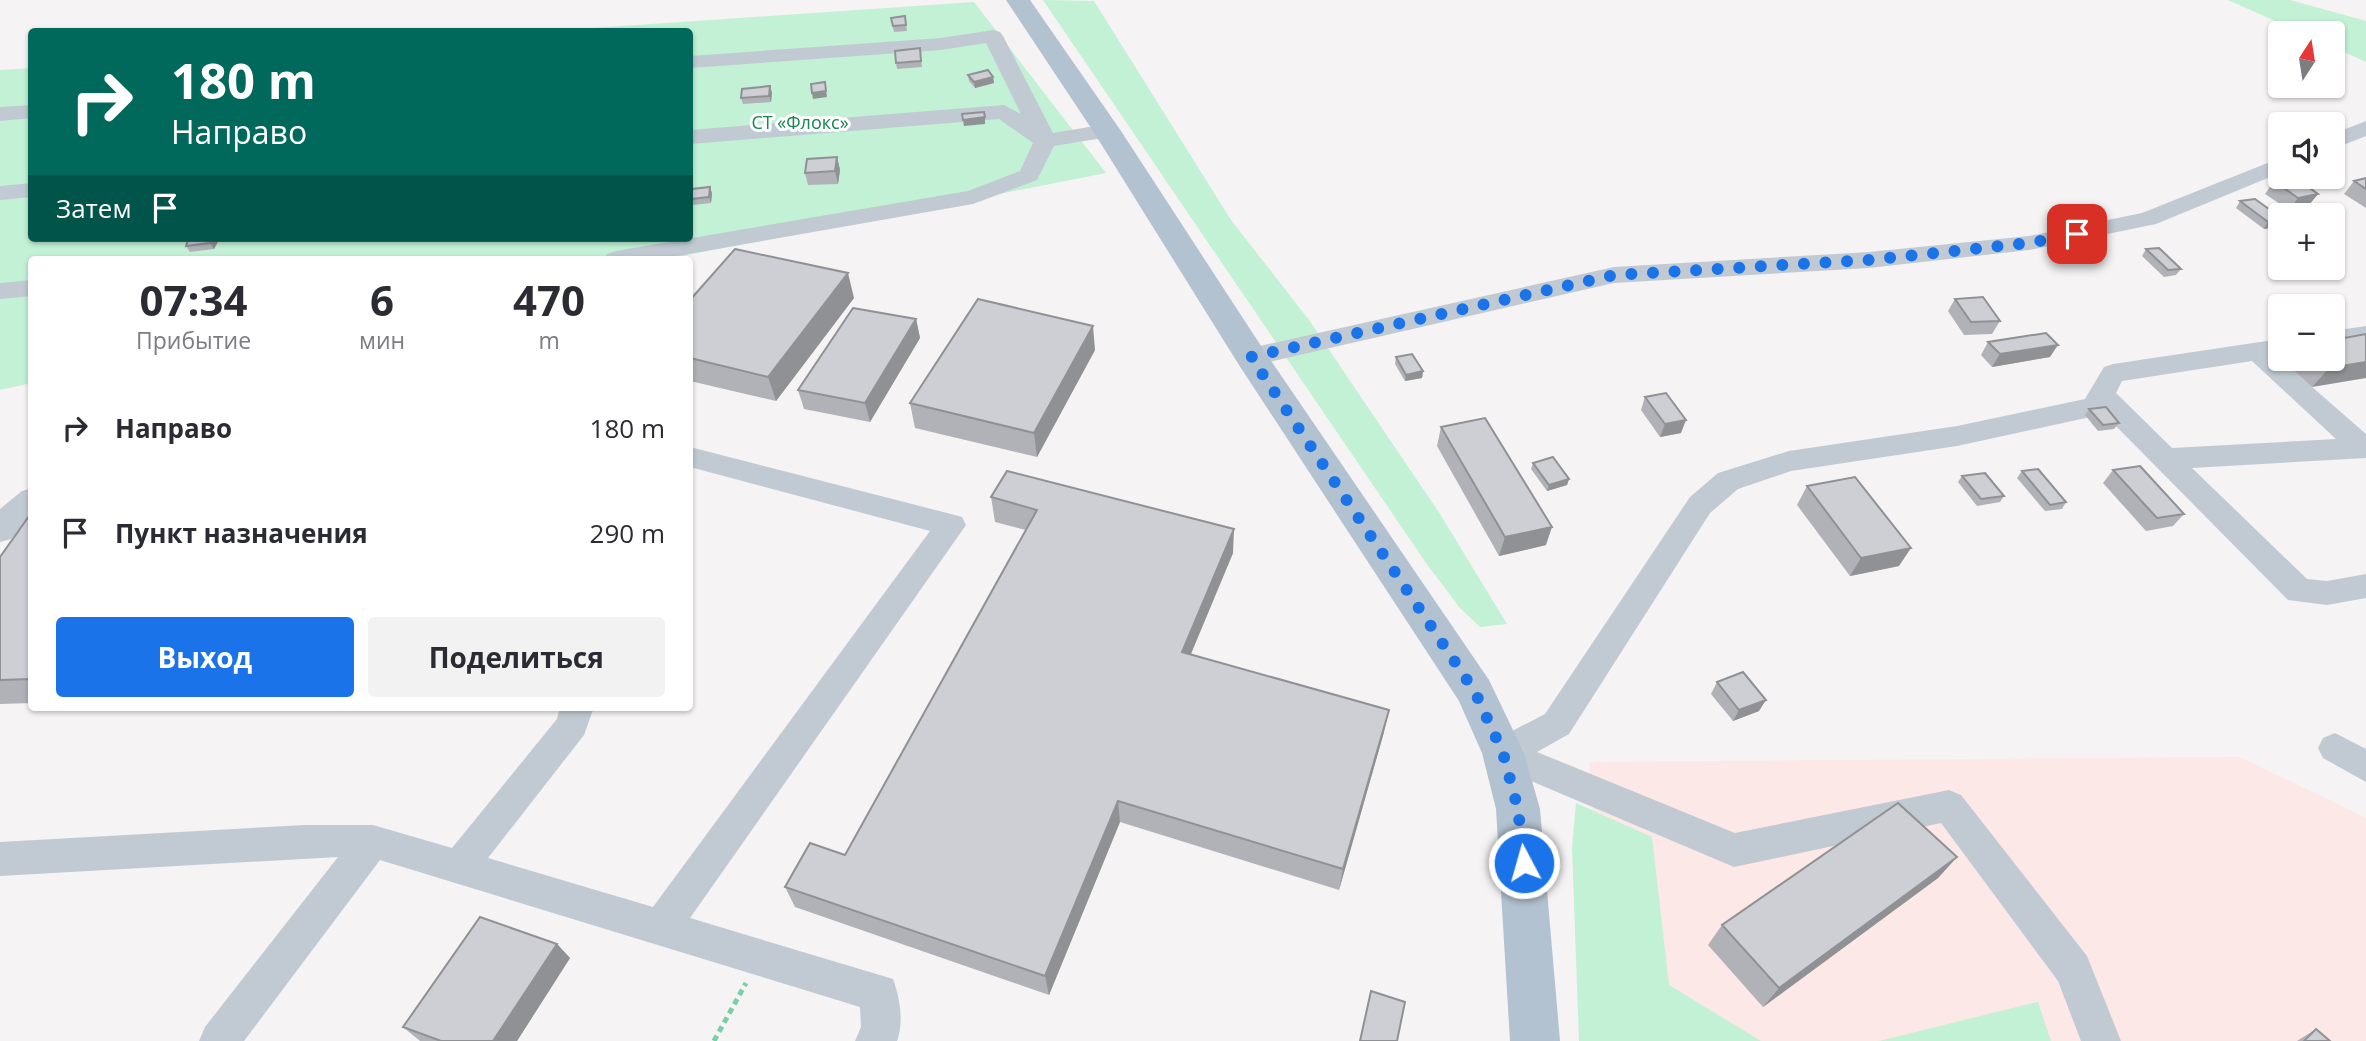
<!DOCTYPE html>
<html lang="ru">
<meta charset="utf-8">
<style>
body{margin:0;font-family:"Open Sans",sans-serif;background:#f2f2f3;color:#2b2b33;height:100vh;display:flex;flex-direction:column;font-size:26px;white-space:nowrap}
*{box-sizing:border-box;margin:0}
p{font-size:23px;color:#7c7c81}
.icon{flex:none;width:38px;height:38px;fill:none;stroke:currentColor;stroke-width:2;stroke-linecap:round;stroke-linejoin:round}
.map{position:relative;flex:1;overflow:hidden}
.drawer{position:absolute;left:28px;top:256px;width:665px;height:455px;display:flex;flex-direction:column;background:#fff;border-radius:7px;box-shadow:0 2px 5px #0004}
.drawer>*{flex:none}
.guide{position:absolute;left:28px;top:28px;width:665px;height:214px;border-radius:7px;box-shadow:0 2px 5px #0004;background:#00695c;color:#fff;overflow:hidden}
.needle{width:46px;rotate:12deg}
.buttons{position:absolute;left:2268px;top:21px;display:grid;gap:14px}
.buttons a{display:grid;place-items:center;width:77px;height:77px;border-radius:7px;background:#fff;box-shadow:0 2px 5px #0004;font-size:35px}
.pin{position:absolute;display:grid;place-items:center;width:60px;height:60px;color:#fff;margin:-30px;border-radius:14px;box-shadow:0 4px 10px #0006}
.me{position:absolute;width:77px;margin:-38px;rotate:354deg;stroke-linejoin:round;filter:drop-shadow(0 0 5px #0008)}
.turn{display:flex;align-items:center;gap:24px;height:147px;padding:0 28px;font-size:32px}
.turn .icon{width:91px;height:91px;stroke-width:2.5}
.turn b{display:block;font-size:49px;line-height:60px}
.then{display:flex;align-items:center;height:66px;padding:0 28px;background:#0003;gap:14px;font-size:26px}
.eta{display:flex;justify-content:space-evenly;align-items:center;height:119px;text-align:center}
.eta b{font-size:42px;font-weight:700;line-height:49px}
.button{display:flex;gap:14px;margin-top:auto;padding:14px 28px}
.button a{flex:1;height:80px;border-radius:7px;background:#1a73e8;color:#fff;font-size:28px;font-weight:700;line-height:80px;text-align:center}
.button a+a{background:#f2f2f3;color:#2b2b33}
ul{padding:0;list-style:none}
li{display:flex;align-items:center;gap:21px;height:105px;padding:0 28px}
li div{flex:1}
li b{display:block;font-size:26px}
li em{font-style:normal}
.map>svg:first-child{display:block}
</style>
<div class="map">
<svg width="2366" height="1041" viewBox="0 0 2366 1041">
<rect width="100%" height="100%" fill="#f5f3f3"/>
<!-- medical -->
<polygon fill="#fce8e6" points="2240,757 2366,818 2366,1041 1610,1041 1589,762"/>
<!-- green -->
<g fill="#c3f1d5">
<polygon points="1043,0 1094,1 1231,220 1309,320 1440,514 1507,624 1480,627 1460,608 1426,563"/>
<polygon points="2228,0 2290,0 2366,21 2366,62 2333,47 2333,33 2302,33"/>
<polygon points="974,2 1106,173 667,259 32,259 31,383 0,390 0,70 31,68 32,238 690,238 690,32 550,31"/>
<polygon points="1576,803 1652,837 1669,985 1761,1041 1579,1041 1572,848"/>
<polygon points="2038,1002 2051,1041 1879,1041 2037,1002"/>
</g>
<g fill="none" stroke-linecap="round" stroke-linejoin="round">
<!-- path -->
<polyline stroke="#7ad0a6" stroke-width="5" stroke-dasharray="6 4.5" stroke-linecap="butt" points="714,1041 746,983"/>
<!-- minor -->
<g fill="#c1cad2" fill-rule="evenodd">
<polygon points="993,30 1000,32 1003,36 1053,133 1107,124 1115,126 1118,131 1115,136 1054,146 1037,180 973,204 660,259 604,259 607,254 616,251 968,191 1020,171 1033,143 999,119 690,144 690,130 1004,105 1021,114 986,43 941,50 690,68 690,56 941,38"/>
<polygon points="32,105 32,118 0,121 0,107"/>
<polygon points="2366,121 2366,136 2333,149 2333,134"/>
<polygon points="2280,158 2280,173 2156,224 2029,250 1869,268 1614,283 1251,366 1242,363 1238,357 1242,351 1251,348 1614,267 1869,252 2029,236 2142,213"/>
<polygon points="32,183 32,197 0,200 0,186"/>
<polygon points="32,280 32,296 0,299 0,283"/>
<polygon points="2366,326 2366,344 2333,349 2333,331"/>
<path d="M2280 339V359L2366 434V458L2192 468 2307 579 2327 581 2366 574V598L2327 605 2288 600 2104 414 1957 446 1791 471 1738 489 1710 513 1569 734 1537 752 1735 833 1949 790 1961 795 2087 956 2121 1041H2081L2058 981 1941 823 1734 867 1491 764 1486 753 1491 742 1545 714 1690 497 1718 473 1789 451 1957 426 2085 399 2104 367 2113 364ZM2252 361 2336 439 2172 448 2116 393 2122 381Z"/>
<path d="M690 447 951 514 962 517 966 525 690 918 893 979C900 998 904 1022 897 1041H855L861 1027 860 1007 380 860 244 1041H199L205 1027 338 857 0 876V842L305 825H373L452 848 557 719 560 707H594L584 735 488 858 653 907 930 531 690 467Z"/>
<polygon points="32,488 32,515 11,539 0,542 0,509 22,491"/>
<polygon points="2335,733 2366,749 2366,782 2323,758 2318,748 2323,738"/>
</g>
<!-- major -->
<polygon fill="#b3c2d1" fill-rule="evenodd" points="1006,0 1030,0 1121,131 1263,349 1489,680 1524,753 1540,809 1560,1041 1510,1041 1496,809 1482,753 1459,701 1239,365 1093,131"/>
</g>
<!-- wall -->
<g fill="#b0b2b7">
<polygon points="905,16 907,31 894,32 891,18"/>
<polygon points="920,48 922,67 897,69 896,63"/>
<polygon points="968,75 993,77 994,83 975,88 969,81"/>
<polygon points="770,86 772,93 771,102 743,104 741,98"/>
<polygon points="837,157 840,170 838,184 808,185 805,173"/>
<polygon points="2366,178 2366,208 2344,194 2354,181"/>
<polygon points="2274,181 2318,194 2308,206 2289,210 2265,194"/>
<polygon points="712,193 711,203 693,205 691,199"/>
<polygon points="2240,201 2278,226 2264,229 2236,208"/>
<polygon points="2280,231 2280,247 2273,241"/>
<polygon points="220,238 214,249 190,252 186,246"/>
<polygon points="2146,249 2181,269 2176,275 2164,277 2142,256"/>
<polygon points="854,298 776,401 690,381 690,300"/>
<polygon points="1955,299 2000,321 1992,334 1964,335 1948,311"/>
<polygon points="916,319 920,338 870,422 804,409 798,390"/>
<polygon points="2366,334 2312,387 2286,364 2290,359 2333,359"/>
<polygon points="1988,342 2050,357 1992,367 1981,355"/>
<polygon points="1095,350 1037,457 915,428 910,403"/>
<polygon points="1396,357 1423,371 1422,378 1405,381 1395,364"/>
<polygon points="1645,397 1681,433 1660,437 1641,410"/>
<polygon points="2089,409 2119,423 2114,429 2098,431 2085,415"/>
<polygon points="1441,427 1546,545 1499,556 1437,446"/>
<polygon points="1533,463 1569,479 1567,485 1547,491 1531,469"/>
<polygon points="2113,470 2184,514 2173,526 2146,531 2103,483"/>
<polygon points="2022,471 2066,502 2062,509 2045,511 2017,478"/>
<polygon points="1962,476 2004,496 2000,502 1977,506 1958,482"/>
<polygon points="1807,486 1899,566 1850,576 1797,505"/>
<polygon points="991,497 1233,553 1191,654 1384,732 1339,890 1120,822 1049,995 795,907 785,887 845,855 1026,530 995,522"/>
<polygon points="32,512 32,703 0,704 0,557"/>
<polygon points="1717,682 1759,711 1733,721 1711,694"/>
<polygon points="1957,857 1938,878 1763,1007 1708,945 1722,925"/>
<polygon points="557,944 570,958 517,1041 420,1041 403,1027"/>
<polygon points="2316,1029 2330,1041 2297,1041 2300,1039"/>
</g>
<!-- shaded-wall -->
<g fill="#909195">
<polygon points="993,77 994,83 975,88 974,82"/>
<polygon points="825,82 827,97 813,99 812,93"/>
<polygon points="770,86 772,93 771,102 769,96"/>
<polygon points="985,117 985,124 964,126 963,120"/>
<polygon points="837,157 840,170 838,184 835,171"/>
<polygon points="710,187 712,193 711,203 709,197"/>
<polygon points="2318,194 2308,206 2289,210 2298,198"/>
<polygon points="2280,220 2280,223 2278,226 2264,229 2268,222"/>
<polygon points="212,238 220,238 214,249 210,243"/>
<polygon points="848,273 854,298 776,401 768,377"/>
<polygon points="916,319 920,338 870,422 865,403"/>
<polygon points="1093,326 1095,350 1037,457 1034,433"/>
<polygon points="2058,345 2050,357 1992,367 2000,354"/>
<polygon points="2366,362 2366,378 2312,387 2329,368"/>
<polygon points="1423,371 1422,378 1405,381 1406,375"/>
<polygon points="1686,420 1681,433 1660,437 1665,424"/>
<polygon points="1569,479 1567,485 1547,491 1549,485"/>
<polygon points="1552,527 1546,545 1499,556 1505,537"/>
<polygon points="1234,529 1233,553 1182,675 1182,652"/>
<polygon points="1911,548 1899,566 1850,576 1861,558"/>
<polygon points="1766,700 1759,711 1733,721 1739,710"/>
<polygon points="1389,710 1384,732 1339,890 1343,869"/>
<polygon points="1118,801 1120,822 1049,995 1045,976"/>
<polygon points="1957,857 1938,878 1763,1007 1779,988"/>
<polygon points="557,944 570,958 517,1041 493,1041"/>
</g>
<!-- building -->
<g fill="#cdcfd5" stroke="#909195" stroke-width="2">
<polygon points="905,16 906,25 893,26 891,18"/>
<polygon points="920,48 921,61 896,63 895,51"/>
<polygon points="988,70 993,77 974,82 968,75"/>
<polygon points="825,82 826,91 812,93 811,84"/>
<polygon points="770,86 769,96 741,98 742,89"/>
<polygon points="984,112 985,117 963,120 962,114"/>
<polygon points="837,157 835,171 805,173 807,159"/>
<polygon points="2294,177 2318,194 2298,198 2274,181"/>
<polygon points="2366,178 2366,189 2354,181"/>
<polygon points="710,187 709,197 691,199 692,189"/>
<polygon points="2255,199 2280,217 2280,220 2268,222 2240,201"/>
<polygon points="189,238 212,238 210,243 186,246"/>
<polygon points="2159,248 2181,269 2168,270 2146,249"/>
<polygon points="735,249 848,273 768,377 690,358 690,300"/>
<polygon points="1983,297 2000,321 1971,322 1955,299"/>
<polygon points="978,299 1093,326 1034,433 910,403"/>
<polygon points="853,308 916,319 865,403 798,390"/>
<polygon points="2046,333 2058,345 2000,354 1988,342"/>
<polygon points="2366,334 2366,362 2329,368 2317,359 2333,359 2333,340"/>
<polygon points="1412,354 1423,371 1406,375 1396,357"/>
<polygon points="1666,393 1686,420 1665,424 1645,397"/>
<polygon points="2106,407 2119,423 2103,425 2089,409"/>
<polygon points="1485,418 1552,527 1505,537 1441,427"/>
<polygon points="1553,457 1569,479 1549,485 1533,463"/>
<polygon points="2140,466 2184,514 2157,518 2113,470"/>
<polygon points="2038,469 2066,502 2050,505 2022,471"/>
<polygon points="1007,471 1234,529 1182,652 1389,710 1343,869 1118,801 1045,976 785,887 810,843 845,855 1037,510 991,497"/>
<polygon points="1985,473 2004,496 1981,499 1962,476"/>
<polygon points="1855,477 1911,548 1861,558 1807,486"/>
<polygon points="32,512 32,679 0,680 0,557"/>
<polygon points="1743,672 1766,700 1739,710 1717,682"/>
<polygon points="1898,803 1957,857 1779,988 1722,925"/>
<polygon points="480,917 557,944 493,1041 441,1041 403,1027"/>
<polygon points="1371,991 1405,1002 1397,1041 1360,1041"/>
<polygon points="2316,1029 2330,1041 2304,1041"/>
</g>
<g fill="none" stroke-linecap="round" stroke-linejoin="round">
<!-- route -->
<polyline stroke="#1a73e8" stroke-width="12" stroke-dasharray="0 21.6" points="1524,863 1518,809 1503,753 1475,692 1251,357 1614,275 1869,260 2029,243 2077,234"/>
</g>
<g text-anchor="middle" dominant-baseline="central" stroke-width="6" stroke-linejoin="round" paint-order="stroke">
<!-- far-park labels -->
<g font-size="18" fill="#17864f" stroke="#fff">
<text x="800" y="122">СТ «Флокс»</text>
</g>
</g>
</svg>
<div class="buttons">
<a><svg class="needle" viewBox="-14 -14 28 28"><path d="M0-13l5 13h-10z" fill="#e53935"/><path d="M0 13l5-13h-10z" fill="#7c7c81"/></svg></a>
<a><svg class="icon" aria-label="sound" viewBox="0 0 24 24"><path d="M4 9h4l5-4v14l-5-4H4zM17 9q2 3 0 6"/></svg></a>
<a>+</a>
<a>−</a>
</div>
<div class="pin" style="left:2077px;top:234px;background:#d93025"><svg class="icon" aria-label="arrive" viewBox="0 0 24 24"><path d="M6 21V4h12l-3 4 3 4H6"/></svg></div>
<svg class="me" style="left:1524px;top:863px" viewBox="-20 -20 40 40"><circle r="17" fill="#1a73e8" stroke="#fff" stroke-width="3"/><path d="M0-11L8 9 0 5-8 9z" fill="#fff"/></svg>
<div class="guide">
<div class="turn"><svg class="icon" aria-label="right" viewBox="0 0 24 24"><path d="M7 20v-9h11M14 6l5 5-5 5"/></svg><div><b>180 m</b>Направо</div></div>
<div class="then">Затем<svg class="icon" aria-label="arrive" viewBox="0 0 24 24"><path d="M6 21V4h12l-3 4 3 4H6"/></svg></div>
</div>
<section class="drawer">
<div class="eta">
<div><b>07:34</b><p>Прибытие</p></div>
<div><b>6</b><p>мин</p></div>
<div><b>470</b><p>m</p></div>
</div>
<ul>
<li><svg class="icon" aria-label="right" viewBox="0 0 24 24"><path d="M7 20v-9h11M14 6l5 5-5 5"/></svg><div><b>Направо</b></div><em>180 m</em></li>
<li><svg class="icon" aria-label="arrive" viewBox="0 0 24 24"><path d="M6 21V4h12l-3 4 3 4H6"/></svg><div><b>Пункт назначения</b></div><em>290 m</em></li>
</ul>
<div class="button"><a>Выход</a><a>Поделиться</a></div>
</section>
</div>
